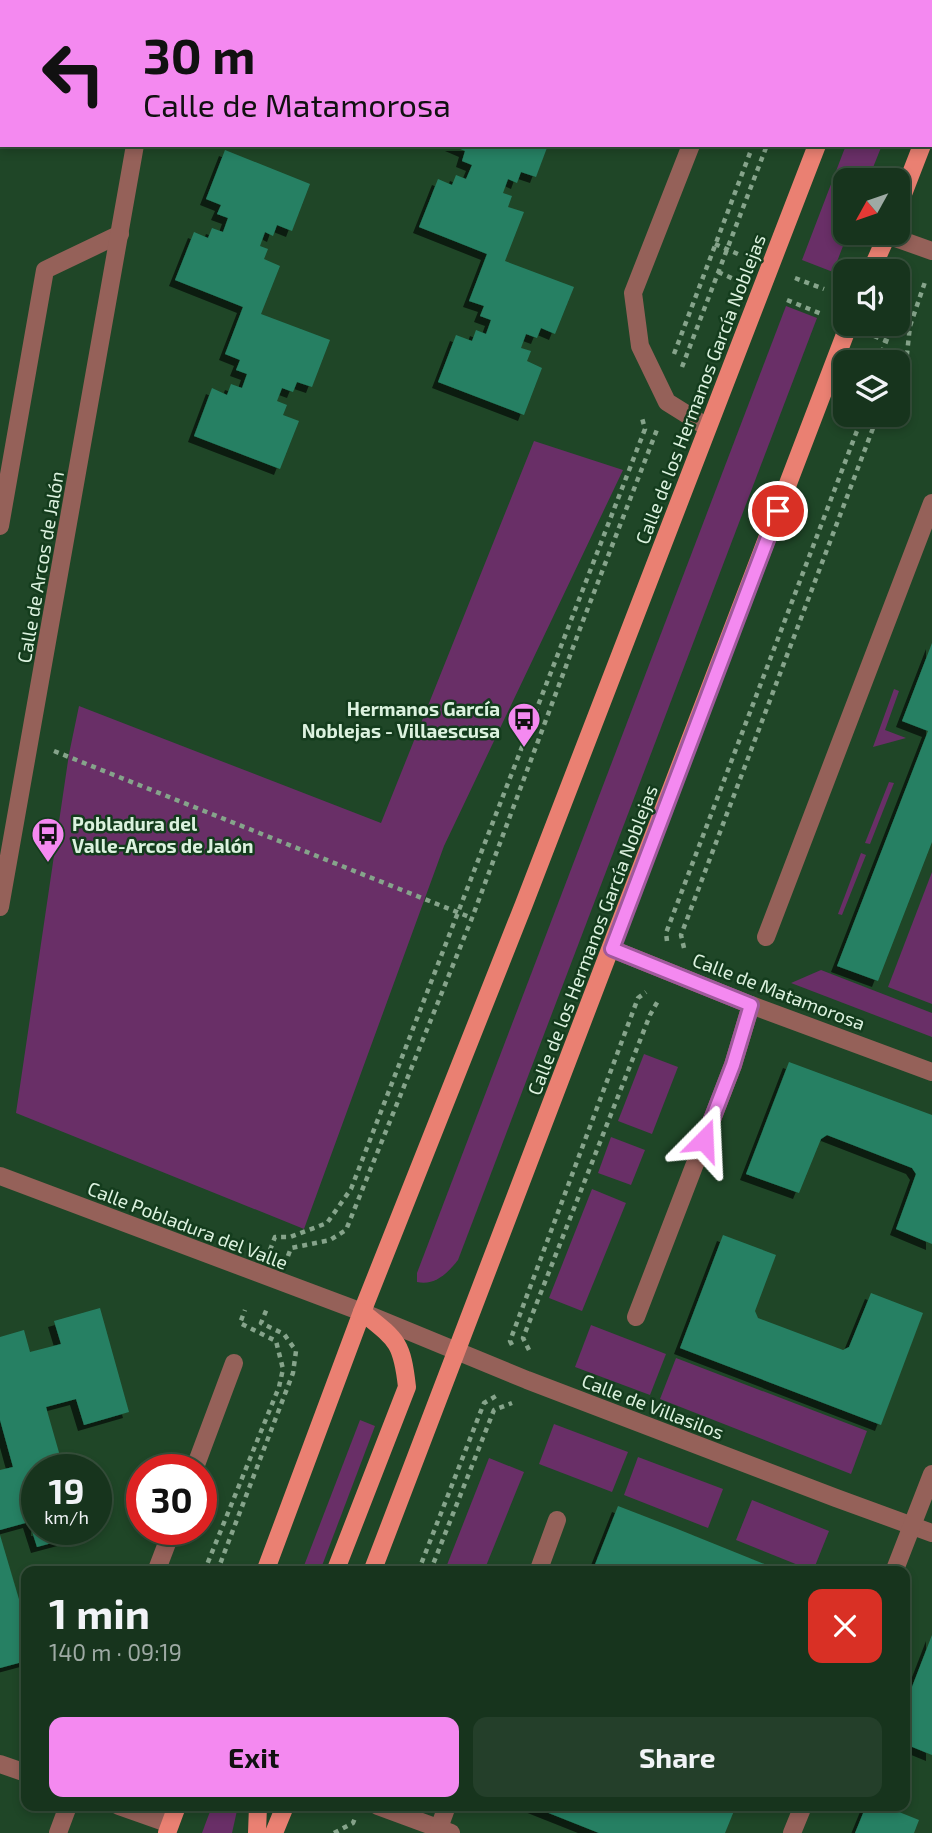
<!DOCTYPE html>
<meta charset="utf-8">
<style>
body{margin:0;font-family:"Exo 2",sans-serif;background:#243f2a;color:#f1f3f6;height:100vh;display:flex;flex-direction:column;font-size:26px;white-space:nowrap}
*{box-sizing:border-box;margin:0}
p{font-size:23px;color:#9eaaa4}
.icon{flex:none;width:38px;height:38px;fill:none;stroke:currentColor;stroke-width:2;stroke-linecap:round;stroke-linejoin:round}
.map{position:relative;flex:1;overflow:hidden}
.panel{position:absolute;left:21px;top:1566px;width:889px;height:245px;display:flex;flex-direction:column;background:#17341d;border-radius:14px;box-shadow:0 4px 10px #0003,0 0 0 2px #364f3b}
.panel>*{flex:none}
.top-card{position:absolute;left:0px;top:0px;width:933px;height:147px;box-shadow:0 4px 10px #0003,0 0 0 2px #364f3b;background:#f489f0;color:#111;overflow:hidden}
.needle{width:46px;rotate:230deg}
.buttons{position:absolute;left:833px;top:168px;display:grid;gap:14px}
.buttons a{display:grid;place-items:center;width:77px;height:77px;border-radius:14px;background:#17341d;box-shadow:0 4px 10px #0003,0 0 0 2px #364f3b;font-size:35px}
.speed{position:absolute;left:21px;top:1454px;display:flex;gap:14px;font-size:35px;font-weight:700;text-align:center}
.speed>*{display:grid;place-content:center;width:91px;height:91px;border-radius:50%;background:#17341d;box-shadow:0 4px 10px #0003,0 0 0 2px #364f3b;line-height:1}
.speed small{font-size:18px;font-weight:400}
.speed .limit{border:10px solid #d22;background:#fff;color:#111}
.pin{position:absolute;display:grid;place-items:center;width:60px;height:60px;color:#fff;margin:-30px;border:4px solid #fff;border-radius:50%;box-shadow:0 2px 7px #0007}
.me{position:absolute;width:77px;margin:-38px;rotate:21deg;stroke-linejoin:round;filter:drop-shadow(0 0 5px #0008)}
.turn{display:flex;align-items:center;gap:24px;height:147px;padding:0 28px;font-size:32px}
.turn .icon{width:91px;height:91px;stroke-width:2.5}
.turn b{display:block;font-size:49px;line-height:60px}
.round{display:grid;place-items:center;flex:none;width:74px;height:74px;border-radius:14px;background:#243f2a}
.overview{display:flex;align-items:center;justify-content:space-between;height:119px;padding:0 28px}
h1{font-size:42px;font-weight:700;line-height:52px}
.primary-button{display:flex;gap:14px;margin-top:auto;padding:14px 28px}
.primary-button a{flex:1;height:80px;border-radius:14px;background:#f489f0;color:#111;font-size:28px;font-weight:700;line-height:80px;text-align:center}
.primary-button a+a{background:#243f2a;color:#f1f3f6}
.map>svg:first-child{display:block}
</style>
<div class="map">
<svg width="932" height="1833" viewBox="0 0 932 1833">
<defs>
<filter id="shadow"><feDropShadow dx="-6" dy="6" stdDeviation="0" flood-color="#0009"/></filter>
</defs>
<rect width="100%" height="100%" fill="#1f4627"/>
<!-- green -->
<g fill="#692f67">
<polygon points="846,145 882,145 868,180 845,180 845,233 848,233 833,272 802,260"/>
<path d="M786 306 817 318 458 1260C447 1274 434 1286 417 1282V1273Z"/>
<polygon points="534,441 623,470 444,846 304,1229 16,1113 69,754 79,706 381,823"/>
<polygon points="894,689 899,691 885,730 906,738 873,747"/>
<polygon points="889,782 894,783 870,844 865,843"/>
<polygon points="861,853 866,855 842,915 838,914"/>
<polygon points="932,872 932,1004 888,987"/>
<polygon points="821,970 932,1013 932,1037 791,983"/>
<polygon points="644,1054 678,1067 652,1134 618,1121"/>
<polygon points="611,1137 645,1150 631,1185 598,1173"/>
<polygon points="592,1189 626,1203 582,1311 549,1298"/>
<polygon points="591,1325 666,1354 650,1395 575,1367"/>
<polygon points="676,1358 867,1431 851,1474 660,1399"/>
<polygon points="360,1420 375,1426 320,1571 302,1571"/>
<polygon points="554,1424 628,1452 612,1492 539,1464"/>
<polygon points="638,1457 723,1489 708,1528 624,1495"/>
<polygon points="489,1458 524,1472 484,1571 448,1571 445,1570"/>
<polygon points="752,1500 829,1531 813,1571 736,1540"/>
<polygon points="212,1806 238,1806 232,1833 202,1833"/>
</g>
<!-- building -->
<g fill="#268064" filter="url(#shadow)">
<polygon points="451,145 548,145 536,177 521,172 517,183 508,179 503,193 512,196 508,207 524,212 505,261 574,287 555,334 541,328 537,338 526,334 521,348 531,351 527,361 542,368 524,415 438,382 456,335 472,341 476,330 486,334 491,320 480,316 484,306 469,301 487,254 419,227 438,179 452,185 456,175 466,179 472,165 462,161 465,151"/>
<polygon points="225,150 310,184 292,231 277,225 273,236 265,232 260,246 268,249 264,259 280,266 261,314 330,340 312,387 297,382 293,392 282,388 277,401 287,405 283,415 299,421 280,469 194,436 212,388 227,395 231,384 242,388 247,374 236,370 240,360 225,354 243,307 175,280 194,232 208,238 212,228 223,232 228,218 217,214 221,205 206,199"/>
<polygon points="932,643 932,842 878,981 837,966 928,731 902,721"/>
<polygon points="789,1062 932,1115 932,1244 896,1229 916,1174 912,1168 827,1135 821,1139 799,1193 746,1174"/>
<polygon points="723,1235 776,1255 755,1311 758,1318 843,1350 849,1347 871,1293 923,1313 881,1425 680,1348"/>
<polygon points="100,1308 129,1412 84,1425 76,1399 46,1407 64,1470 37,1470 37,1530 81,1530 82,1535 37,1547 29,1522 0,1530 0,1470 13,1467 0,1420 0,1337 24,1330 30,1352 61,1344 54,1321"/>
<polygon points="618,1506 675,1528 784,1572 592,1572"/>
<polygon points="0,1535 26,1623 26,1661 0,1668"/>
<polygon points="932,1635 932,1755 905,1744 905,1705"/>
<polygon points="531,1806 736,1806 725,1833 599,1833"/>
<polygon points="866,1806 884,1806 919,1820 914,1833 855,1833"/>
</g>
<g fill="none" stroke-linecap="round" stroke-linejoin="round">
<!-- path -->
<g stroke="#86a48b" stroke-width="4.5" stroke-dasharray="5 5" stroke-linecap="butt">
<polyline points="809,2 809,0"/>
<polyline points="822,2 823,0"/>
<polyline points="715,244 738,254"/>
<polyline points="718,272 736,280"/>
<polyline points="795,278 824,289"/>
<polyline points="787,300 824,315"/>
<polyline points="898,311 908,284 908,272"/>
<polyline points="898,321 910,326"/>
<polyline points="874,336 886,341"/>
<polyline points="674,354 753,145"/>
<polyline points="878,362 893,324"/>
<polyline points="682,367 767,145"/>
<polyline points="898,384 906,363 910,326 925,282"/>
<polyline points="54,751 472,918"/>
<polyline points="667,941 666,933 863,415"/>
<polyline points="684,948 681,935 878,415"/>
<polyline points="270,1250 275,1237 290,1237 327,1223 351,1189 645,429 642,418"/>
<polyline points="288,1256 291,1248 330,1240 346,1230 472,918 581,626 658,427"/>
<polyline points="512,1345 510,1341 638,998 646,992"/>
<polyline points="529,1350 523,1338 650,1015 659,999"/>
<polyline points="204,1572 279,1387 283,1369 276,1341 240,1323 245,1310"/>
<polyline points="217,1572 293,1373 296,1351 284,1334 261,1323 268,1306"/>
<polyline points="418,1572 484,1403 496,1396"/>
<polyline points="430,1572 494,1410 512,1403"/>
<polyline points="334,1833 353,1823 355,1818"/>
</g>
<!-- minor -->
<g stroke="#956159" stroke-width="18">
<polyline points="161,2 161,0"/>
<polyline points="747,2 748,0"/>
<polyline points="691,145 633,293 640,346 667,402 707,427"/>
<polyline points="887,235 932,251"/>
<polyline points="0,526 45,270 120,234"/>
<polyline points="0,907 135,145"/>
<polyline points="766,937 932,503"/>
<polyline points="612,949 751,1005 932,1072"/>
<polyline points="0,1176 362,1312 527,1380 836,1498 932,1533"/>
<polyline points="636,1317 733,1065 751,1005"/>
<polyline points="194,1470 234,1363"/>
<polyline points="156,1572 172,1530"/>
<polyline points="538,1572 557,1520"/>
<polyline points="894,1572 932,1474"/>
<polyline points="0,1764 26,1773"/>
<polyline points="119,1806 170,1824"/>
<polyline points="378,1806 451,1833"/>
<polyline points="439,1828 447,1806"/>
<polyline points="58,1833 68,1806"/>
<polyline points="792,1833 803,1806"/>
</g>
<!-- major -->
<g stroke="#ea8072" stroke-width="18">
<polyline points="871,2 872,0"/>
<polyline points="931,121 932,118"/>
<polyline points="898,207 922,145"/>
<polyline points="871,271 888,233"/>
<polyline points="265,1572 362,1312 524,904 817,145"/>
<path d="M335 1572 407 1387C402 1342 397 1340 362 1312"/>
<polyline points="372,1572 849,324"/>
<polyline points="167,1833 177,1806"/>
<polyline points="257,1833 258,1806"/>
<polyline points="274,1833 285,1806"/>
</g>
</g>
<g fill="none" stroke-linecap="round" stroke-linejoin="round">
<defs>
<polyline id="route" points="704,1140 733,1065 751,1005 612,949 778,511"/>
</defs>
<!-- route casing -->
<use href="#route" stroke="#9f599c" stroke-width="18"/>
<!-- route -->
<use href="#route" stroke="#f489f0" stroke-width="12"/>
</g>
<!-- icons -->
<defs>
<symbol id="bus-pin" viewBox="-11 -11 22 30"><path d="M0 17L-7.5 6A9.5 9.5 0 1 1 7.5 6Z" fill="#f489f0" stroke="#143c1d"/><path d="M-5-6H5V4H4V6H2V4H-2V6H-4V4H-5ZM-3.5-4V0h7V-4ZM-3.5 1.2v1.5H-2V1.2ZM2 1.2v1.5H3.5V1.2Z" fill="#111"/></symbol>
</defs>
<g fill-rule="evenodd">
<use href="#bus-pin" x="505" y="700" width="38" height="52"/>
<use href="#bus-pin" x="29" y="815" width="38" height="52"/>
</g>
<g text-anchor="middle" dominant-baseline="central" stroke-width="5" stroke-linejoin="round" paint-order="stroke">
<!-- street labels -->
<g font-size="19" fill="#dcf2df" stroke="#143c1d">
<text transform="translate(700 389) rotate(-69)">Calle de los Hermanos García Noblejas</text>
<text transform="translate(40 567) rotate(-80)">Calle de Arcos de Jalón</text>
<text transform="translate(592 940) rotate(-69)">Calle de los Hermanos García Noblejas</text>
<text transform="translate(779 991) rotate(21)">Calle de Matamorosa</text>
<text transform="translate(188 1225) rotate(21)">Calle Pobladura del Valle</text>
<text transform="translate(653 1406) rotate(21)">Calle de Villasilos</text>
</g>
<!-- poi labels -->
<g font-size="19" font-weight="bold" fill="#dcf2df" stroke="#143c1d" text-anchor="end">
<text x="500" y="708">Hermanos García<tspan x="500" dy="22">Noblejas - Villaescusa</tspan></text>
<text x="72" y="823" text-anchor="start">Pobladura del<tspan x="72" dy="22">Valle-Arcos de Jalón</tspan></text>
</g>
</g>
</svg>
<div class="buttons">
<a><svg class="needle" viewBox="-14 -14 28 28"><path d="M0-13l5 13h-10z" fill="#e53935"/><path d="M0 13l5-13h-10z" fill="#9eaaa4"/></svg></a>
<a><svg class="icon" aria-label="sound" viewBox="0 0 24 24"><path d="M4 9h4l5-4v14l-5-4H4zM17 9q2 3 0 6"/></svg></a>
<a><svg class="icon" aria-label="layers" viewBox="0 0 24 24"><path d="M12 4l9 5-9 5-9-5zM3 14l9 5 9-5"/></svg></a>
</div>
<div class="speed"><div>19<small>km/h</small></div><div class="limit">30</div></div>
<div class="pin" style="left:778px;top:511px;background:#d93025"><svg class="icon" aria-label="arrive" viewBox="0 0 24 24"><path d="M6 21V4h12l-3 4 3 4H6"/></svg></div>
<svg class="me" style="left:704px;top:1140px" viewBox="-20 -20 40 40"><path d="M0-17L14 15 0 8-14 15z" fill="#f489f0" stroke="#fff" stroke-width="4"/></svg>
<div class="top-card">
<div class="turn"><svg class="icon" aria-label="left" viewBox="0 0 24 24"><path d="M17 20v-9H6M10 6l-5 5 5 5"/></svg><div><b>30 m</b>Calle de Matamorosa</div></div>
</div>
<section class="panel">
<div class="overview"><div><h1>1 min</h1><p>140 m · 09:19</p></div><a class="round" style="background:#d93025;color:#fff"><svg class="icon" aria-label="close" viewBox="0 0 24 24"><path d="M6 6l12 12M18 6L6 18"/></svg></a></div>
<div class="primary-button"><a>Exit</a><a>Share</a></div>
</section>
</div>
